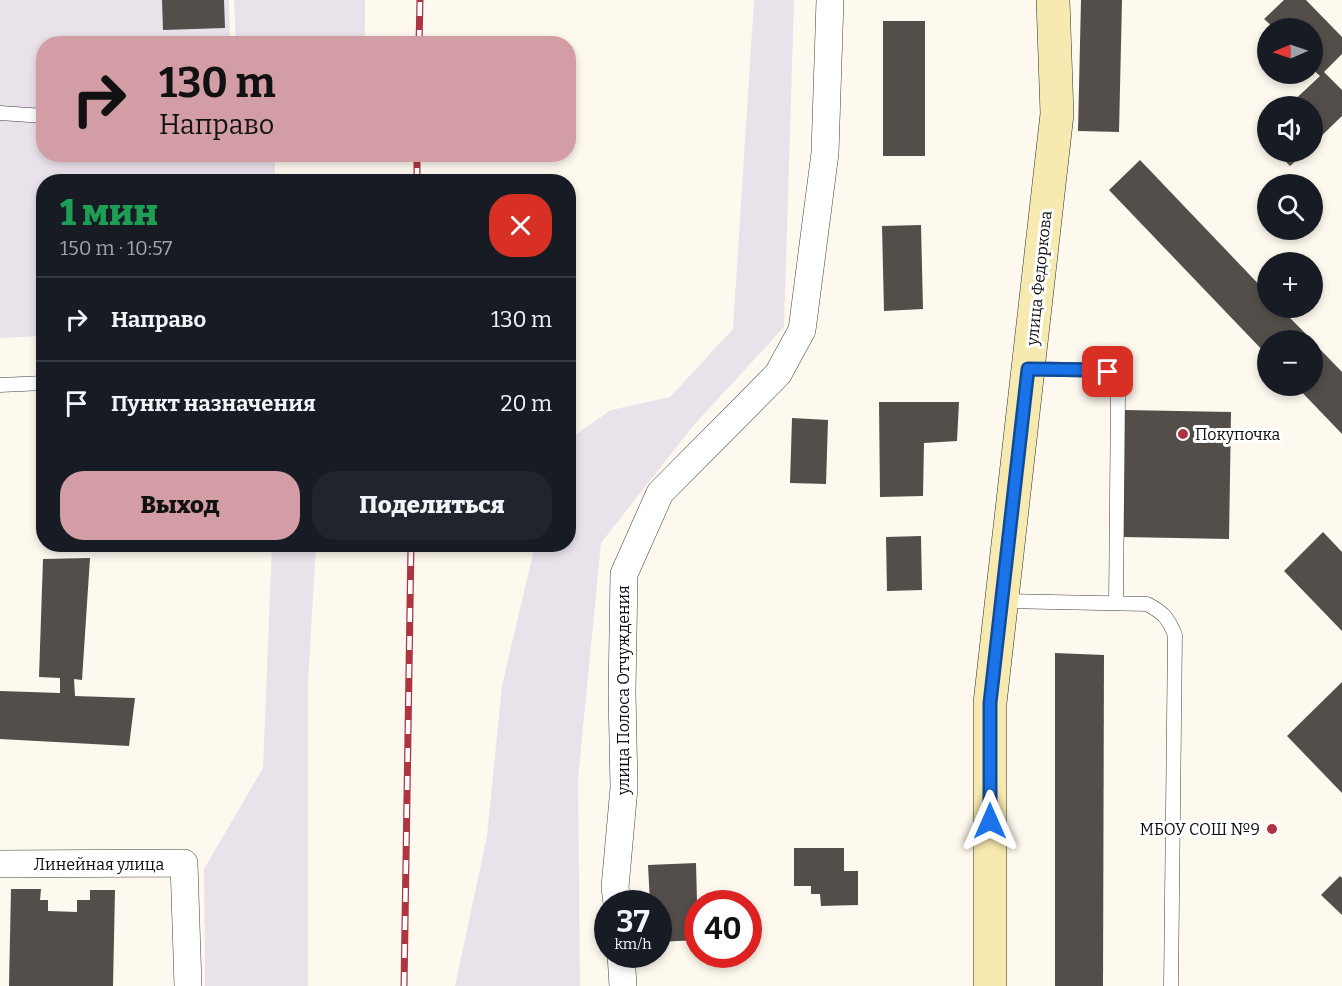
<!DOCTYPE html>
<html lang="ru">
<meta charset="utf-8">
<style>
body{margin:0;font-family:Bitter,serif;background:#20242c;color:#f1f3f6;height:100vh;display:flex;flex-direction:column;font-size:22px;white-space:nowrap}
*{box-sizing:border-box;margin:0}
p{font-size:20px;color:#9ea1a6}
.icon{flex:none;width:33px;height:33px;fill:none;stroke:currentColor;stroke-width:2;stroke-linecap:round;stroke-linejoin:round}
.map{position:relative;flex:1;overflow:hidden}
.drawer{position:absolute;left:36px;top:174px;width:540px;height:378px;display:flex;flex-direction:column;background:#171b24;border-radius:24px;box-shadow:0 3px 9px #0003}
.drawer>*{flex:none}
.top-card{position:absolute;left:36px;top:36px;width:540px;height:126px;border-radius:24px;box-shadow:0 3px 9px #0003;background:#d39da5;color:#111;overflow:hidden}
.needle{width:39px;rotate:268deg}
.tools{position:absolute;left:1257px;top:18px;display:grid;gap:12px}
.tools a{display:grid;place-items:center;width:66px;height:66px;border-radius:50%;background:#171b24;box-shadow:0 3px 9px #0003;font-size:30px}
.speed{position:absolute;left:594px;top:890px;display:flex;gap:12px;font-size:30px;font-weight:700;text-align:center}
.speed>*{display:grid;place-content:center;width:78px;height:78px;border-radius:50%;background:#171b24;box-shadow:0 3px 9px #0003;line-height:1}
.speed small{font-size:15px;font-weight:400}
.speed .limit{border:9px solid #d22;background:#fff;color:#111}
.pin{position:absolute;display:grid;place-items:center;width:51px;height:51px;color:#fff;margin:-26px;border-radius:12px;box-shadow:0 3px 9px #0006}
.me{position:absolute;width:66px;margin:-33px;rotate:0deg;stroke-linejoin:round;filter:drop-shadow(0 0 4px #0008)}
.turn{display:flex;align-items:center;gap:21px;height:126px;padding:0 24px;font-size:27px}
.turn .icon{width:78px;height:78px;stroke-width:2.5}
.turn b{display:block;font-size:42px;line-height:51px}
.round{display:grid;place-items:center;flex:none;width:63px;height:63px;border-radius:24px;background:#20242c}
.head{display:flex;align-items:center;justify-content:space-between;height:102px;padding:0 24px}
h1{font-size:36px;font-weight:800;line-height:45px;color:#1e9e55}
.primary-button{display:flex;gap:12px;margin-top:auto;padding:12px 24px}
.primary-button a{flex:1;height:69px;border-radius:24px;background:#d39da5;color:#111;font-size:24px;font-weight:800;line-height:69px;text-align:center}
.primary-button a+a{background:#20242c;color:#f1f3f6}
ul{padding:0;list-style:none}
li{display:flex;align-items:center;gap:18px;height:84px;padding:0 24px;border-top:2px solid #363941}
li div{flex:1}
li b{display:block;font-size:22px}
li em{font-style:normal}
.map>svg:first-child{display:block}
</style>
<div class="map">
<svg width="1342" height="986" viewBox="0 0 1342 986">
<rect width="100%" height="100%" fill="#fdf9ef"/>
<!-- industrial -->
<g fill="#e9e2eb">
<polygon points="0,0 229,0 230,43 44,44 44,154 275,155 275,181 44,182 43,336 0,338"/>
<polygon points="234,0 365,0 365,43 236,43"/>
<polygon points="754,0 794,0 784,327 693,426 601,543 578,779 580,986 455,986 487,836 502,686 535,545 568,544 569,439 611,410 670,397 733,329"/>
<polygon points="272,545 316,545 308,684 308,986 205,986 204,869 263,768"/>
</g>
<!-- building -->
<g fill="#544e4a">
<polygon points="162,0 224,0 225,28 163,30"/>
<polygon points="1081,0 1122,0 1119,132 1078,131"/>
<polygon points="1284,0 1306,0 1342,37 1342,54 1324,72 1342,90 1342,116 1312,145 1312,106 1288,106 1320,76 1312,69 1312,28 1274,28 1264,19"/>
<rect x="883" y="21" width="42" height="135"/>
<polygon points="1276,152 1306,152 1290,166"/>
<polygon points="1140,160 1268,294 1268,308 1280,308 1312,340 1268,340 1268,356 1109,190"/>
<polygon points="921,225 923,309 884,311 882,226"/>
<polygon points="1312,341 1342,372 1342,434 1296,386 1312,386"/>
<polygon points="879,402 959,402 957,441 924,443 923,496 880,497"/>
<polygon points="1125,410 1231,412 1229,539 1123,537"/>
<polygon points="792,418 828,420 826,484 790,483"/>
<polygon points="1323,532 1342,552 1342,631 1284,571"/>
<polygon points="921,536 922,590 887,591 886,537"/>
<polygon points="90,558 82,680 74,679 75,696 135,698 129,746 0,739 0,691 60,693 60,678 39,677 43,559"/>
<polygon points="1055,653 1104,655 1103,986 1055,986"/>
<polygon points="1342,682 1342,793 1287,736"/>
<polygon points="794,848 844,848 844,871 858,871 858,905 821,906 820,894 811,894 811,886 794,886"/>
<polygon points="696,863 698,940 658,942 658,903 650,903 648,865"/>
<polygon points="1340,876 1342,878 1342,915 1321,895"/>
<polygon points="11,889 41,889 40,900 48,900 48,911 77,912 77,900 90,900 90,890 115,890 113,986 9,986"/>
</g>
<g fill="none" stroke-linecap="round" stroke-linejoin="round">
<defs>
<g id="lane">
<polyline points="0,113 44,116"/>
<path d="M1028 369 1099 370C1114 373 1115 379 1118 394L1116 603"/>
<polyline points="0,385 44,383"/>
<path d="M1002 601 1147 604C1164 613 1168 618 1175 635L1171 986"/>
</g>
<g id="street">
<polyline points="0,864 184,863 188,986"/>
<polyline points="617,903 615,887 624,788 622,692 624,574 660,493 778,374 802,330 825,153 830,0"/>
<polyline points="621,954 623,986"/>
</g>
<polyline id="secondary" points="990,986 990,703 1057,114 1053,0"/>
</defs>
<!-- lane casing -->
<use href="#lane" stroke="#404040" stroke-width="15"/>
<!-- street casing -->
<use href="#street" stroke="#404040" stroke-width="28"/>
<!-- secondary casing -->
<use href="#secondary" stroke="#2f2f2f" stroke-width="34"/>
<!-- lane -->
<use href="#lane" stroke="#fff" stroke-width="14"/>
<!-- street -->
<use href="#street" stroke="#fff" stroke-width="27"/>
<!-- secondary -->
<use href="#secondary" stroke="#f7eab0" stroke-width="33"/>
<defs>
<g id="rail">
<polyline points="419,44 420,0"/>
<polyline points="417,182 417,154"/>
<polyline points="404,986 411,544"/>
</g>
</defs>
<!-- rail casing -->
<use href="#rail" stroke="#af3341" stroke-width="7"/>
<!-- rail -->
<use href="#rail" stroke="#fff" stroke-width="4.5" stroke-dasharray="14" stroke-linecap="butt"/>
</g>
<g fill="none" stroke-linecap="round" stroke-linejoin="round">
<defs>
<polyline id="route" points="990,821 990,703 1028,369 1099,370 1108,372"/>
</defs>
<!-- route casing -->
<use href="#route" stroke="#114b97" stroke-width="15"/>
<!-- route -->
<use href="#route" stroke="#1a73e8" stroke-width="10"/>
</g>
<!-- markers -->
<g fill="#af3341" stroke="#fff" stroke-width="2">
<circle cx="1183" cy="434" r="6"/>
<circle cx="1272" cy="829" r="6"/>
</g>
<g text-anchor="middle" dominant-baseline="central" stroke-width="6" stroke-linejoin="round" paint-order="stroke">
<!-- street labels -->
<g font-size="16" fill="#0d0d0d" stroke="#fff">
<text transform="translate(1039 278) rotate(-84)">улица Федоркова</text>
<text transform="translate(623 690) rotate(-90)">улица Полоса Отчуждения</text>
<text x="99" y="864">Линейная улица</text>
</g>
<!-- poi labels -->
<g font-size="16" fill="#0d0d0d" stroke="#fff" text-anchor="start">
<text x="1195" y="434">Покупочка</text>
<text x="1260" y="829" text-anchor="end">МБОУ СОШ №9</text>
</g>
</g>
</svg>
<div class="tools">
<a><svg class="needle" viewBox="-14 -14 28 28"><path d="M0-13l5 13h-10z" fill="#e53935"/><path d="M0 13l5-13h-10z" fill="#9ea1a6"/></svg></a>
<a><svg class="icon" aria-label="sound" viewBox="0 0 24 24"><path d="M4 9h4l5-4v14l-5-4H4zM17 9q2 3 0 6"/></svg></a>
<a><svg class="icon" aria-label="search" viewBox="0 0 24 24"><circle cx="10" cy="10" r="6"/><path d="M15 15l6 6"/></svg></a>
<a>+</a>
<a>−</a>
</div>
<div class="speed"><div>37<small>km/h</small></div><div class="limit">40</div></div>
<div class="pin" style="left:1108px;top:372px;background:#d93025"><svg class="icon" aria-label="arrive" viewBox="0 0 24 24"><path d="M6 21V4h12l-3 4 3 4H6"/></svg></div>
<svg class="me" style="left:990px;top:821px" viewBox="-20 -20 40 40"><path d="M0-17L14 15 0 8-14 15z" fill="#1a73e8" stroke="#fff" stroke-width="4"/></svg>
<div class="top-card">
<div class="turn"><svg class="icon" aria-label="right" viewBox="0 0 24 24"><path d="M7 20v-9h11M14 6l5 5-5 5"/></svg><div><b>130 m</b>Направо</div></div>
</div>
<section class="drawer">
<div class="head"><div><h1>1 мин</h1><p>150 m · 10:57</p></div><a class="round" style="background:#d93025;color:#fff"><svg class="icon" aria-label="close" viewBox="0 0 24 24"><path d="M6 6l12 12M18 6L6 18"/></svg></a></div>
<ul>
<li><svg class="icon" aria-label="right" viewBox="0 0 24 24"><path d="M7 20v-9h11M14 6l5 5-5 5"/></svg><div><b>Направо</b></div><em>130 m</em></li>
<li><svg class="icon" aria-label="arrive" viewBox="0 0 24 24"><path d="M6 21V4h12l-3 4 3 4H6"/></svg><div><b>Пункт назначения</b></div><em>20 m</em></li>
</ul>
<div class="primary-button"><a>Выход</a><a>Поделиться</a></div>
</section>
</div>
